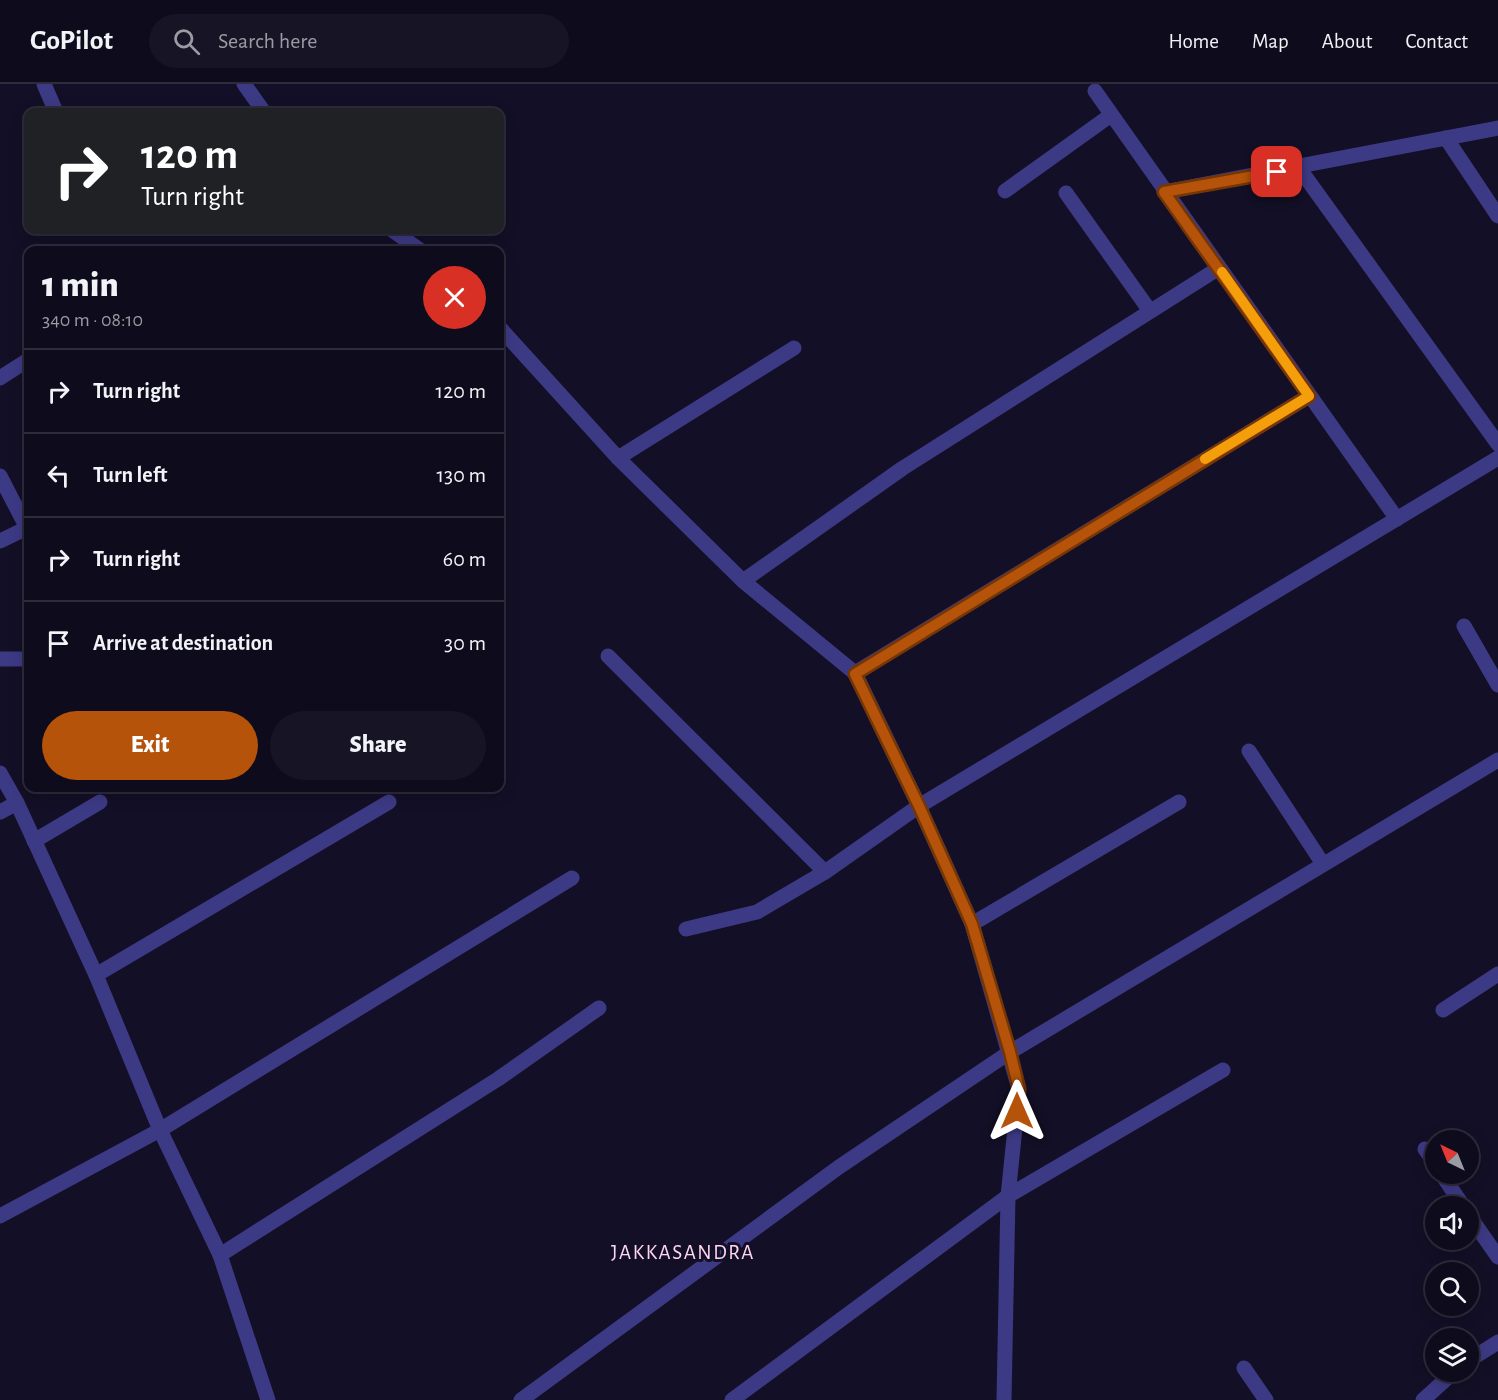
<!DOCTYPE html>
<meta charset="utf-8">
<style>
body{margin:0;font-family:"Alegreya Sans",sans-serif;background:#171425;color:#f1f3f6;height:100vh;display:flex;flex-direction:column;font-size:22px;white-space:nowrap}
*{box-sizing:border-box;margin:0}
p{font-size:20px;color:#9b9ba3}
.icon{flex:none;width:33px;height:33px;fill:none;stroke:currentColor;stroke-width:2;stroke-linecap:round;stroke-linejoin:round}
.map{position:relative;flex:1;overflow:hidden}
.side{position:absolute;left:24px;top:162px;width:480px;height:546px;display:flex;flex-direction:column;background:#0e0b1c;border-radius:12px;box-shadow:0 3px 15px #0003,0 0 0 2px #2e2b3b}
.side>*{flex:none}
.top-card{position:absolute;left:24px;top:24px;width:480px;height:126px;border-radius:12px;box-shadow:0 3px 15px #0003,0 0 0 2px #2e2b3b;background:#202124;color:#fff;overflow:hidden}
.needle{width:39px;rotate:317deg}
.tools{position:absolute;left:1425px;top:1046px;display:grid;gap:12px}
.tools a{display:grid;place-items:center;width:54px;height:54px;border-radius:50%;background:#0e0b1c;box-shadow:0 3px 15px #0003,0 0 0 2px #2e2b3b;font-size:30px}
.pin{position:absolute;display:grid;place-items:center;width:51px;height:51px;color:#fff;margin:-26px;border-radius:12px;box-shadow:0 3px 9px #0006}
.me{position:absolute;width:66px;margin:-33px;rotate:0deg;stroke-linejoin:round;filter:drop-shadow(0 0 4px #0008)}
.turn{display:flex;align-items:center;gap:21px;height:126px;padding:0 18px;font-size:27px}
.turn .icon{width:78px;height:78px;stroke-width:2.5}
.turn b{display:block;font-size:42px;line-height:51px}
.round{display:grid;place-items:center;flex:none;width:63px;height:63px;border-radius:32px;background:#171425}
.summary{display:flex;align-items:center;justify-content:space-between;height:102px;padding:0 18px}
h1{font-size:36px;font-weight:800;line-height:45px}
.primary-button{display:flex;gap:12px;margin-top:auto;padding:12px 18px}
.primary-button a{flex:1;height:69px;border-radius:36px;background:#b45309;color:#fff;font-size:24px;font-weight:800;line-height:69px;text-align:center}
.primary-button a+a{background:#171425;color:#f1f3f6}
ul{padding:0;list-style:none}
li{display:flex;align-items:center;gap:18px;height:84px;padding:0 18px;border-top:2px solid #2e2b3b}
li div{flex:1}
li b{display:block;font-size:22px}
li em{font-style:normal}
header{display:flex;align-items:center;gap:36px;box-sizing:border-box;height:84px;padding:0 30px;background:#0e0b1c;border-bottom:2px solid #2e2b3b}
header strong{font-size:28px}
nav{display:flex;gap:33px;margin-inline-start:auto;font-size:21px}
.search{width:420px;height:54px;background:#171425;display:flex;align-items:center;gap:15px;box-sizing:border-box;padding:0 21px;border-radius:33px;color:#9b9ba3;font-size:22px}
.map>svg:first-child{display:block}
</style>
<header>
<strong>GoPilot</strong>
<div class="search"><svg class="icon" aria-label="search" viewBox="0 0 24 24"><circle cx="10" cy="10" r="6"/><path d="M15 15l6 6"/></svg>Search here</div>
<nav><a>Home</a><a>Map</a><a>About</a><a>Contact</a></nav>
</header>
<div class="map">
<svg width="1498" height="1316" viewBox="0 0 1498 1316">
<rect width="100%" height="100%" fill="#130f26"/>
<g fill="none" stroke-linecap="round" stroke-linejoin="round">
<!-- minor -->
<g stroke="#3d3a85" stroke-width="15">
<polyline points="44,0 56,28"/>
<polyline points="244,0 264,28"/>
<polyline points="1095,7 1397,435"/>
<polyline points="1446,54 1498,132"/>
<polyline points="1299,84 1498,360"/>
<polyline points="1005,107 1111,31"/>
<polyline points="1164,108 1498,44"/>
<polyline points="1066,109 1150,227"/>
<polyline points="392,146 420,166"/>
<polyline points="500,244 618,374 743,497 855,589 919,722 972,840 1019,1005 1008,1112 1004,1316"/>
<polyline points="0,294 28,276"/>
<polyline points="618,374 794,264"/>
<polyline points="0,392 27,444 0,457"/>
<polyline points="743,497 903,384 1219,184"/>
<polyline points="1464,542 1498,601"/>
<polyline points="608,572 825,788"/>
<polyline points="0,575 28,575"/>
<polyline points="855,589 1309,312"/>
<polyline points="1249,667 1323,780"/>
<polyline points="0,689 17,719 96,891 160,1046 220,1171 268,1316"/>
<polyline points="0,728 17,719"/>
<polyline points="34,757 100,718"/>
<polyline points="972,840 1179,718"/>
<polyline points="686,845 757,828 825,788 919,722 1498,374"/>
<polyline points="96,891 389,718"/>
<polyline points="1443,926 1498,890"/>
<polyline points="1425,1065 1436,1081"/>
<polyline points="1441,1089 1463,1122"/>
<polyline points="1468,1130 1498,1173"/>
<polyline points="0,1132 160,1046 572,794"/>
<polyline points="220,1171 498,995 599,924"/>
<polyline points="1468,1277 1498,1258"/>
<polyline points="1244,1284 1266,1316"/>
<polyline points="521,1316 839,1083 1010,968 1498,676"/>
<polyline points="732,1316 1008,1112 1223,986"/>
<polyline points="1423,1316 1455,1287"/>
</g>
</g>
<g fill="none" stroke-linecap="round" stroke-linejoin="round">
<defs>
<polyline id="route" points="1017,1027 1019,1005 1010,968 972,840 919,722 855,590 1309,312 1164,108 1277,88"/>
</defs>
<!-- route casing -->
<use href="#route" stroke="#753606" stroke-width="15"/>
<!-- route -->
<use href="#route" stroke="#b45309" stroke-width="10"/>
<!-- slow -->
<polyline stroke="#f59e0b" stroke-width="10" points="1205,375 1309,312 1222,188"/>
</g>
<g text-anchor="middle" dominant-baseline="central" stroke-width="6" stroke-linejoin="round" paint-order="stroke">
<!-- quarter labels -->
<g font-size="21" letter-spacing="1.5" fill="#ffd6f0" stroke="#130f26">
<text x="683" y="1168">JAKKASANDRA</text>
</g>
</g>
</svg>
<div class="tools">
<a><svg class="needle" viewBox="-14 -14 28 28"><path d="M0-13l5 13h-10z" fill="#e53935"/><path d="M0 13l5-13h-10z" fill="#9b9ba3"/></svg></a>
<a><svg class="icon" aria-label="sound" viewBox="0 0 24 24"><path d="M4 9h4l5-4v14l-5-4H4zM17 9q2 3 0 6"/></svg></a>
<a><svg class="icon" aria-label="search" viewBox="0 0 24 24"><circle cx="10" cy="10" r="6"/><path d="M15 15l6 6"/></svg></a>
<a><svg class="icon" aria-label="layers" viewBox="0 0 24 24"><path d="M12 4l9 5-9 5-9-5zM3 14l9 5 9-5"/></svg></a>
</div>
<div class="pin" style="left:1277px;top:88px;background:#d93025"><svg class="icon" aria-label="arrive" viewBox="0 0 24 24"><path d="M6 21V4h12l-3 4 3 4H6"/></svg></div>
<svg class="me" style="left:1017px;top:1027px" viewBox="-20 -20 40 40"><path d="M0-17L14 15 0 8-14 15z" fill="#b45309" stroke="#fff" stroke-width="4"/></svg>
<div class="top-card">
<div class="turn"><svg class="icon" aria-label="right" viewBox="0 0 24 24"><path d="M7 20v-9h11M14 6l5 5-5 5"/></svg><div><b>120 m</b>Turn right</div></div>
</div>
<section class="side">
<div class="summary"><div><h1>1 min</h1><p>340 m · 08:10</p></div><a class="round" style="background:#d93025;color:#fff"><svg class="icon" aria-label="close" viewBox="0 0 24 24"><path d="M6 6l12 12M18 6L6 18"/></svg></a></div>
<ul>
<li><svg class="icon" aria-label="right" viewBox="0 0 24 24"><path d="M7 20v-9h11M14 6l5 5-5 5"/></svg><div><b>Turn right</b></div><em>120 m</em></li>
<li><svg class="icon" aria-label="left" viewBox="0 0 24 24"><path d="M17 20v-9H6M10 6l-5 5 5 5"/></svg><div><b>Turn left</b></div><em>130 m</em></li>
<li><svg class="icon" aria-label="right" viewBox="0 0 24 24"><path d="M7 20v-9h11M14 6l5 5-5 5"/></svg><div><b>Turn right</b></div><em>60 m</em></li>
<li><svg class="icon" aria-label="arrive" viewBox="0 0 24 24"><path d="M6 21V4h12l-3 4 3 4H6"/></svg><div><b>Arrive at destination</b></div><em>30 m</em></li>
</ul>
<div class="primary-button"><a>Exit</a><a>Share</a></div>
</section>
</div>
